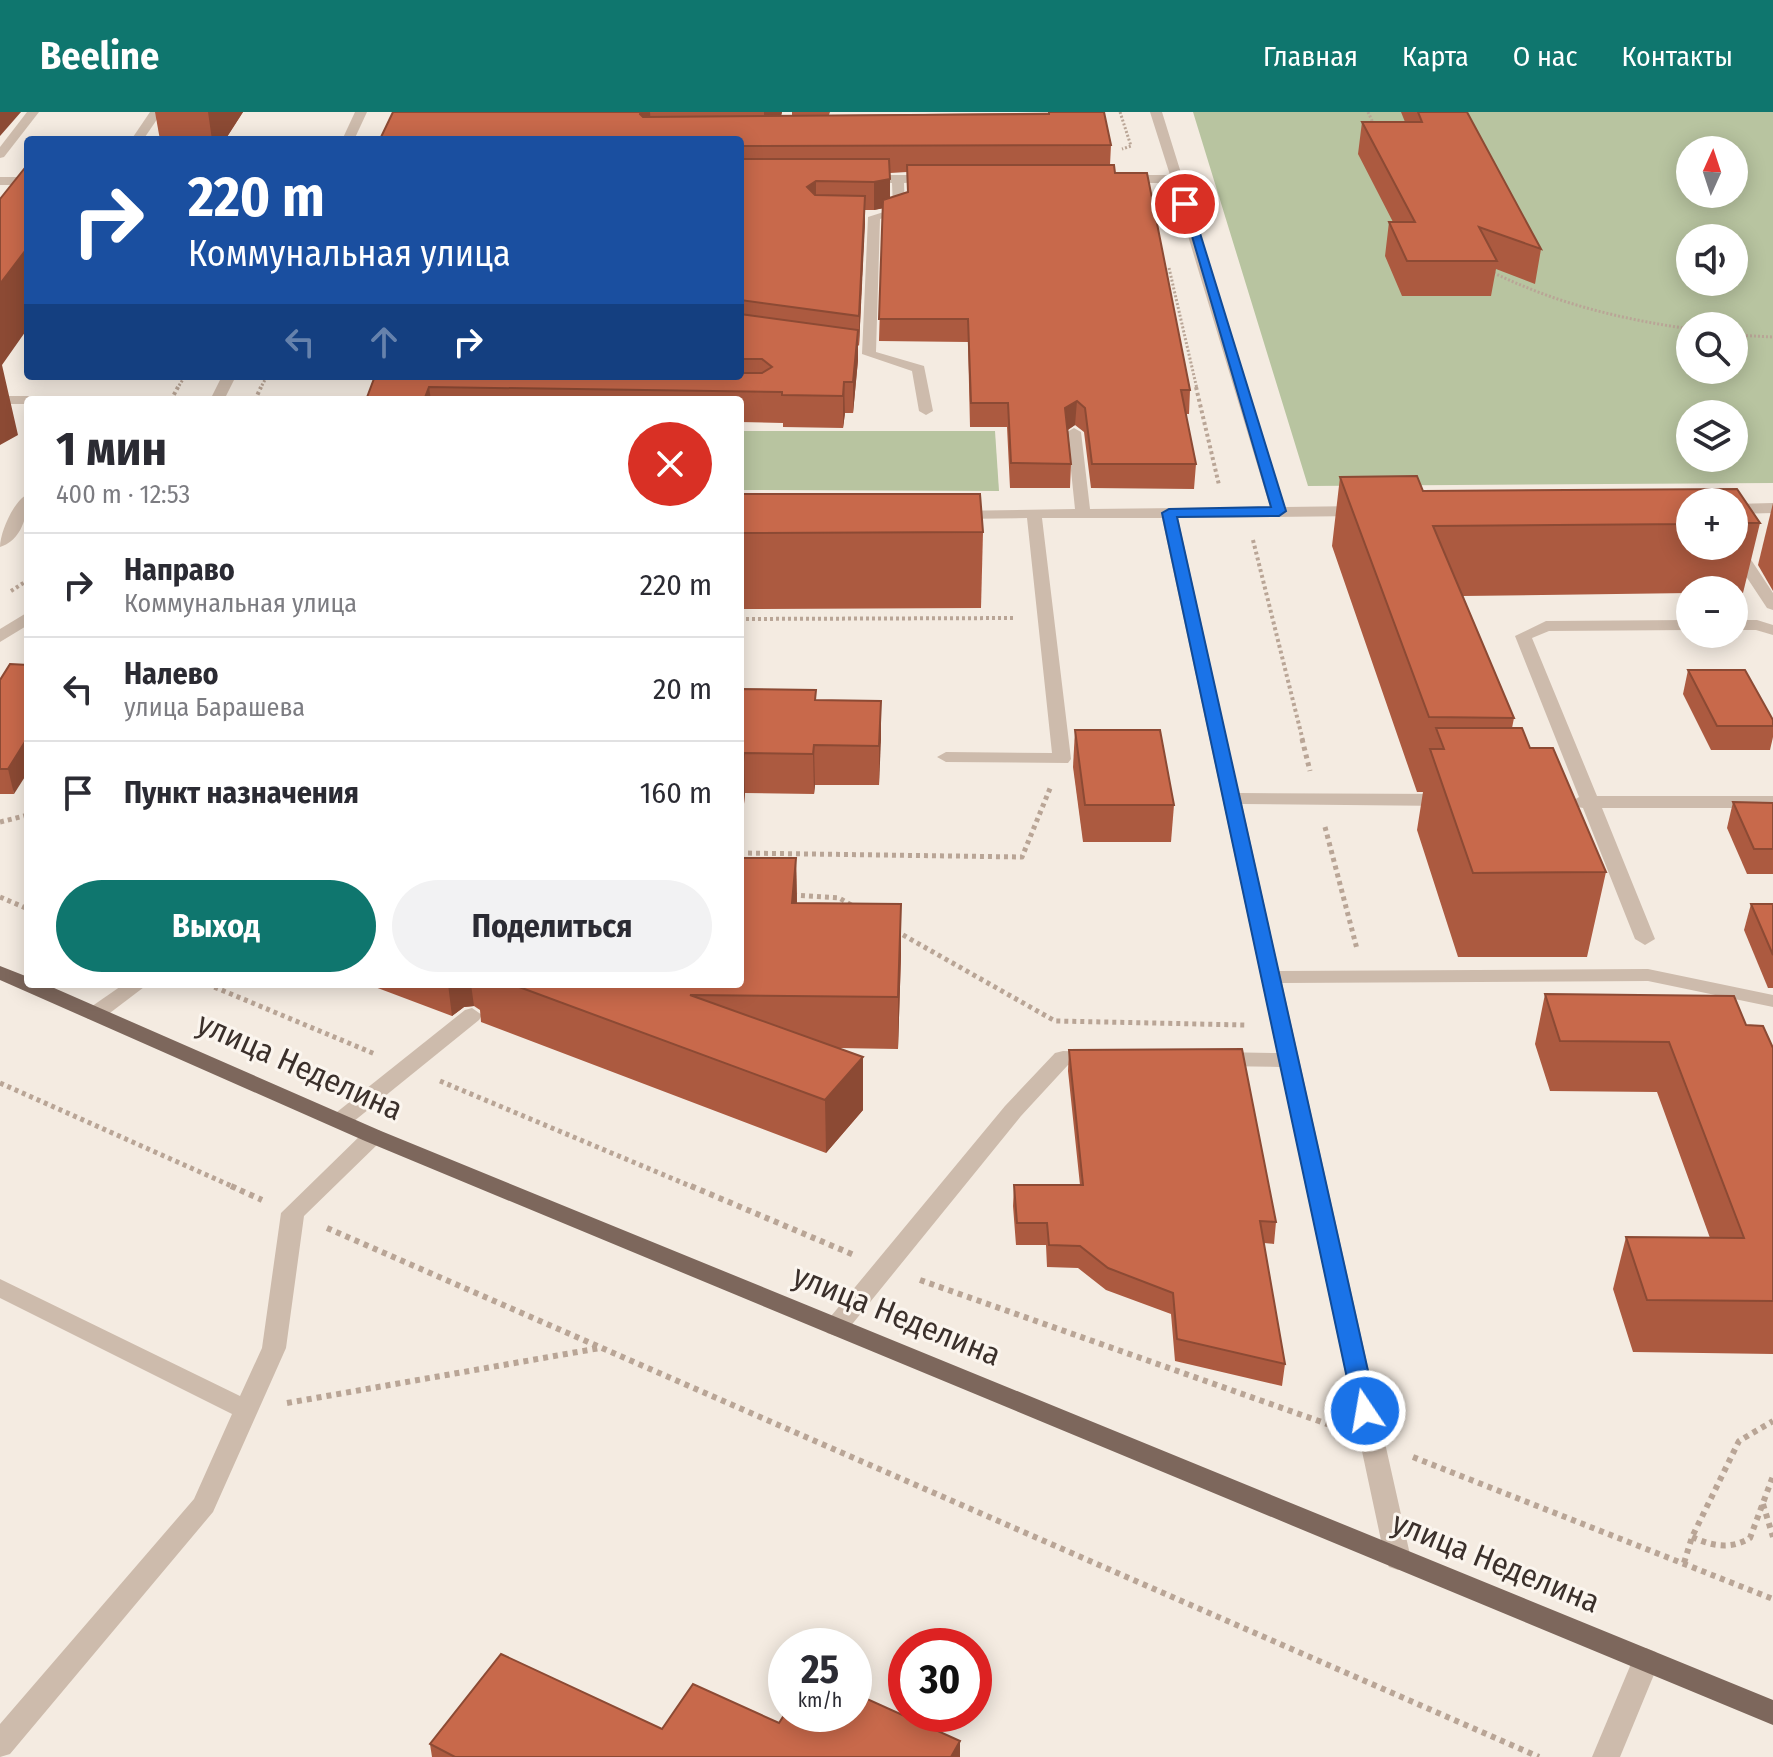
<!DOCTYPE html>
<html lang="ru">
<meta charset="utf-8">
<style>
body{margin:0;font-family:"Fira Sans Condensed",sans-serif;background:#f2f2f3;color:#2b2b33;height:100vh;display:flex;flex-direction:column;font-size:30px;white-space:nowrap}
*{box-sizing:border-box;margin:0}
p{font-size:26px;color:#7c7c81}
.icon{flex:none;width:44px;height:44px;fill:none;stroke:currentColor;stroke-width:2;stroke-linecap:round;stroke-linejoin:round}
.map{position:relative;flex:1;overflow:hidden}
.panel{position:absolute;left:24px;top:284px;width:720px;height:592px;display:flex;flex-direction:column;background:#fff;border-radius:8px;box-shadow:0 4px 20px #0003}
.panel>*{flex:none}
.guide{position:absolute;left:24px;top:24px;width:720px;height:244px;border-radius:8px;box-shadow:0 4px 20px #0003;background:#1a4fa0;color:#fff;overflow:hidden}
.needle{width:52px;rotate:3deg}
.tools{position:absolute;left:1676px;top:24px;display:grid;gap:16px}
.tools a{display:grid;place-items:center;width:72px;height:72px;border-radius:50%;background:#fff;box-shadow:0 4px 20px #0003;font-size:40px}
.speed{position:absolute;left:768px;top:1516px;display:flex;gap:16px;font-size:40px;font-weight:700;text-align:center}
.speed>*{display:grid;place-content:center;width:104px;height:104px;border-radius:50%;background:#fff;box-shadow:0 4px 20px #0003;line-height:1}
.speed small{font-size:20px;font-weight:400}
.speed .limit{border:12px solid #d22;background:#fff;color:#111}
.pin{position:absolute;display:grid;place-items:center;width:68px;height:68px;color:#fff;margin:-34px;border:4px solid #fff;border-radius:50%;box-shadow:0 2px 8px #0007}
.me{position:absolute;width:88px;margin:-44px;rotate:348deg;stroke-linejoin:round;filter:drop-shadow(0 0 6px #0008)}
.turn{display:flex;align-items:center;gap:28px;height:168px;padding:0 32px;font-size:36px}
.turn .icon{width:104px;height:104px;stroke-width:2.5}
.turn b{display:block;font-size:56px;line-height:68px}
.lanes{display:flex;align-items:center;height:76px;padding:0 32px;background:#0003;justify-content:center;gap:40px;direction:ltr}
.lanes .off{opacity:.35}
.round{display:grid;place-items:center;flex:none;width:84px;height:84px;border-radius:42px;background:#f2f2f3}
.summary{display:flex;align-items:center;justify-content:space-between;height:136px;padding:0 32px}
h1{font-size:48px;font-weight:700;line-height:60px}
.button{display:flex;gap:16px;margin-top:auto;padding:16px 32px}
.button a{flex:1;height:92px;border-radius:48px;background:#0f766e;color:#fff;font-size:32px;font-weight:700;line-height:92px;text-align:center}
.button a+a{background:#f2f2f3;color:#2b2b33}
ul{padding:0;list-style:none}
li{display:flex;align-items:center;gap:24px;height:104px;padding:0 32px;border-top:2px solid #e1e1e2}
li div{flex:1}
li b{display:block;font-size:30px}
li em{font-style:normal}
header{display:flex;align-items:center;gap:48px;box-sizing:border-box;height:112px;padding:0 40px;background:#0f766e;color:#fff}
header strong{font-size:38px}
nav{display:flex;gap:44px;margin-inline-start:auto;font-size:28px}
.map>svg:first-child{display:block}
</style>
<header>
<strong>Beeline</strong>
<nav><a>Главная</a><a>Карта</a><a>О нас</a><a>Контакты</a></nav>
</header>
<div class="map">
<svg width="1773" height="1645" viewBox="0 0 1773 1645">
<rect width="100%" height="100%" fill="#f4ebe1"/>
<!-- green -->
<g fill="#b8c4a0" fill-rule="evenodd">
<path d="M1193 0H1773V371L1308 374ZM1690 38H1734V82H1690ZM1690 126H1734V170H1690ZM1690 214H1734V258H1690ZM1690 302H1734V346H1690Z"/>
<polygon points="740,319 995,319 999,379 740,378"/>
</g>
<g fill="none" stroke-linecap="round" stroke-linejoin="round">
<!-- path-far3 -->
<g stroke="#b9a596" stroke-width="3" stroke-dasharray="2 2" stroke-linecap="butt">
<polyline points="1120,0 1131,34 1122,37"/>
<polyline points="1368,0 1374,13"/>
<polyline points="1169,156 1197,277"/>
<path d="M1490 159C1554 191 1620 207 1690 217"/>
<polyline points="1734,223 1773,225"/>
<polyline points="177,277 185,264"/>
<polyline points="260,277 267,264"/>
</g>
<!-- path-far2 -->
<g stroke="#b9a596" stroke-width="4" stroke-dasharray="3 3" stroke-linecap="butt">
<polyline points="1196,275 1219,373"/>
<polyline points="171,288 178,275"/>
<polyline points="255,288 261,275"/>
<polyline points="1253,428 1303,629"/>
<polyline points="11,479 28,468"/>
<polyline points="740,507 1015,506"/>
</g>
<!-- path-far1 -->
<g stroke="#b9a596" stroke-width="5" stroke-dasharray="4 4" stroke-linecap="butt">
<polyline points="1302,627 1310,659"/>
<polyline points="0,710 28,703"/>
<polyline points="1325,715 1357,837"/>
<polyline points="740,741 1022,745 1051,674"/>
<polyline points="793,783 839,786 853,794"/>
<polyline points="0,785 28,797"/>
<polyline points="896,819 1055,909 1246,913"/>
<polyline points="207,872 375,942"/>
<polyline points="440,969 695,1076"/>
<polyline points="0,971 236,1076"/>
</g>
<!-- path -->
<g stroke="#b9a596" stroke-width="6" stroke-dasharray="5 5" stroke-linecap="butt">
<polyline points="231,1074 262,1088"/>
<polyline points="691,1074 854,1143"/>
<polyline points="327,1116 1539,1645"/>
<polyline points="920,1168 1333,1314"/>
<polyline points="287,1291 600,1236"/>
<polyline points="1413,1345 1773,1487"/>
<polyline points="1763,1392 1773,1425"/>
<path d="M1692 1425C1712 1434 1730 1438 1750 1426L1773 1364"/>
<polyline points="1684,1451 1692,1425 1739,1329 1773,1309"/>
</g>
<!-- minor -->
<g fill="#cdbbac" fill-rule="evenodd">
<polygon points="27,0 39,0 4,45 0,46 0,35"/>
<polygon points="150,0 162,0 143,28 131,28"/>
<polygon points="355,0 367,0 354,28 342,28"/>
<polygon points="1150,0 1162,0 1285,395 1361,394 1369,399 1361,404 1178,406 1239,681 1448,682 1457,688 1448,694 1242,692 1279,859 1648,857 1773,883 1773,895 1648,869 1282,871 1411,1447 1407,1455 1398,1458 1389,1455 1385,1447 1280,955 1217,954 1206,947 1217,940 1277,941 1162,406 1042,406 1071,647 1068,651 946,650 937,645 946,640 1052,641 1027,406 956,407 948,402 951,399 1075,397 1067,320 1074,316 1081,320 1090,397 1270,395 1172,71 1121,71 1115,67 1121,63 1170,63"/>
<polygon points="933,63 937,65 937,69 904,71 905,99 880,107 876,240 924,254 933,299 926,303 919,299 912,259 862,242 868,105 893,97 892,71 865,71 859,67 865,63"/>
<rect x="0" y="65" width="28" height="8"/>
<polygon points="222,264 236,264 224,288 210,288"/>
<polygon points="0,284 28,284 35,288 28,288 28,292 0,292"/>
<path d="M28 382C28 403 22 428 0 435 0 420 14 388 28 382Z"/>
<polygon points="1773,391 1773,401 1734,402 1734,392"/>
<polygon points="1734,429 1740,431 1773,481 1773,498 1767,496 1726,434 1734,434"/>
<polygon points="28,500 28,513 0,530 0,517"/>
<polygon points="1690,508 1690,518 1549,519 1532,526 1597,684 1773,684 1773,696 1602,696 1655,827 1645,833 1635,827 1583,696 1573,694 1571,690 1579,685 1515,524 1546,509"/>
<polygon points="1734,508 1757,508 1773,513 1773,523 1756,518 1734,518"/>
<polygon points="124,872 148,872 102,907 88,907 85,902 88,897"/>
<polygon points="472,896 482,903 479,908 348,1014 332,1014 329,1009 332,1004 465,898"/>
<polygon points="1063,939 1093,940 1104,947 1093,954 1068,953 1021,1004 845,1221 836,1224 827,1221 824,1215 827,1209 1005,994 1055,941"/>
<polygon points="373,1017 381,1019 384,1024 381,1029 304,1104 286,1236 213,1400 10,1642 0,1645 0,1612 194,1387 232,1302 0,1186 0,1167 240,1284 262,1236 281,1101 365,1019"/>
<polygon points="1646,1536 1656,1540 1660,1548 1620,1645 1592,1645 1636,1540"/>
</g>
<!-- major -->
<polygon fill="#7d675c" fill-rule="evenodd" points="0,854 28,865 28,872 45,872 381,1019 1773,1588 1773,1613 365,1029 0,868"/>
</g>
<!-- wall -->
<g fill="#ac5a40" fill-rule="evenodd">
<polygon points="155,0 243,0 225,28 160,28"/>
<path d="M393 0H782L781 4H792V0H830L829 3 1104 0 1111 33 1110 53 1115 61 1190 278 1189 302H1186L1196 352 1194 377 1091 376 1084 320 1075 313 1068 318 1071 352 1070 376H1010L1007 315H970L968 230 879 229 883 96 874 98H865L859 234 858 233V248L853 301H845L843 316 783 315V311L740 310V288H366L375 264H740V28H382L381 25ZM907 60V80L890 86V61Z"/>
<polygon points="1401,0 1467,0 1541,137 1535,172 1496,157 1491,184 1402,184 1385,144 1389,110 1393,110 1358,42 1362,10 1405,10"/>
<polygon points="298,264 355,264 354,265 298,266"/>
<path d="M1417 364 1423 379 1737 377 1760 411 1743 481H1734V478H1690V481L1462 484 1514 606 1512 616H1522L1530 636H1553L1606 760 1587 845H1458L1417 718 1423 680H1417L1332 434 1340 365ZM1690 390H1734V434H1690Z"/>
<polygon points="740,382 983,420 981,496 740,497"/>
<polygon points="1773,391 1773,479 1758,453"/>
<polygon points="1688,558 1773,608 1773,625 1770,638 1711,638 1683,582"/>
<polygon points="0,568 14,682 0,682"/>
<polygon points="740,577 816,588 881,589 879,673 815,673 814,682 745,681 741,724 740,724"/>
<polygon points="1075,618 1174,693 1171,730 1083,730 1073,655"/>
<polygon points="1733,690 1773,691 1773,762 1747,762 1727,716"/>
<polygon points="796,746 797,791 901,843 898,937 838,936 863,945 863,998 826,1041 481,910 480,898 474,894 464,895 452,904 367,872 740,872"/>
<polygon points="1751,792 1773,792 1773,876 1768,876 1744,818"/>
<polygon points="1545,882 1746,913 1773,936 1773,1242 1633,1240 1613,1177 1626,1125 1710,1126 1657,980 1550,979 1535,932"/>
<polygon points="1069,938 1276,1110 1274,1132 1264,1131 1285,1252 1282,1274 1175,1249 1171,1202 1106,1178 1078,1156 1047,1155 1046,1133 1016,1133 1013,1094 1014,1073 1080,1073 1068,959"/>
<polygon points="779,1611 960,1645 432,1645 430,1632 662,1617"/>
</g>
<!-- shaded-wall -->
<g fill="#8c4a34">
<polygon points="0,0 21,0 0,24"/>
<polygon points="208,0 243,0 225,28 212,28"/>
<polygon points="641,0 650,0 651,17 640,2"/>
<polygon points="764,0 782,0 780,8 764,17"/>
<polygon points="890,67 890,95 874,98 874,70"/>
<polygon points="816,69 816,97 807,75"/>
<polygon points="865,84 865,112 859,234 859,204"/>
<polygon points="28,135 28,216 2,253 18,323 0,333 0,172"/>
<polygon points="858,218 858,248 853,301 853,270"/>
<polygon points="844,270 845,301 843,316 843,284"/>
<polygon points="429,275 431,288 424,288"/>
<polygon points="1077,289 1075,313 1064,320 1065,296"/>
<polygon points="881,589 881,628 879,673 879,634"/>
<polygon points="28,625 28,660 14,682 8,657"/>
<polygon points="814,633 815,673 814,682 813,642"/>
<polygon points="744,641 745,681 741,724 740,680"/>
<polygon points="796,746 797,796 792,791"/>
<polygon points="901,792 901,843 898,937 898,885"/>
<polygon points="448,872 471,872 474,894 464,895 452,904"/>
<polygon points="863,945 863,998 826,1041 825,988"/>
<polygon points="960,1629 960,1645 951,1645"/>
</g>
<!-- building -->
<g fill="#c8694b" stroke="#8c4a34" stroke-width="2">
<polygon points="393,0 641,0 640,2 643,5 1049,2 1049,0 1104,0 1111,33 740,34 740,28 396,28 397,25 381,25"/>
<polygon points="1418,0 1467,0 1541,137 1479,115 1497,149 1407,149 1389,110 1415,110 1362,10 1422,10"/>
<polygon points="48,27 109,27 48,28"/>
<polygon points="740,47 889,47 890,67 874,70 816,69 807,75 815,83 865,84 859,204 740,188"/>
<polygon points="28,52 28,135 0,172 0,87"/>
<polygon points="907,53 1114,53 1115,61 1147,61 1190,278 1181,278 1196,352 1092,352 1085,296 1077,289 1065,296 1071,352 1011,351 1008,291 971,291 968,207 879,207 883,88 908,80"/>
<polygon points="740,202 858,218 853,270 844,270 843,284 782,283 782,280 429,275 424,288 366,288 375,264 740,264 740,261 762,261 772,255 762,247 740,247"/>
<polygon points="1417,364 1423,379 1737,377 1760,411 1734,411 1734,390 1690,390 1690,412 1433,414 1514,606 1429,605 1340,365"/>
<polygon points="740,382 980,382 983,420 740,421"/>
<polygon points="10,552 28,553 28,625 8,657 0,657 0,568"/>
<polygon points="1688,558 1745,558 1773,608 1773,614 1717,614"/>
<polygon points="740,577 816,578 815,588 881,589 879,634 814,633 813,642 744,641 740,680"/>
<polygon points="1436,616 1522,616 1530,636 1553,636 1606,760 1473,761 1430,637 1444,637"/>
<polygon points="1075,618 1160,618 1174,693 1085,693"/>
<polygon points="1733,690 1773,691 1773,737 1754,737"/>
<polygon points="740,746 796,746 792,791 901,792 898,885 690,883 863,945 825,988 511,872 740,872"/>
<polygon points="1751,792 1773,792 1773,843"/>
<polygon points="1545,882 1734,884 1746,913 1763,914 1773,936 1773,1189 1647,1188 1626,1125 1744,1126 1669,930 1560,929"/>
<polygon points="1242,937 1276,1110 1260,1109 1285,1252 1177,1227 1173,1181 1108,1156 1080,1134 1049,1133 1047,1111 1017,1111 1014,1073 1083,1073 1069,938"/>
<polygon points="501,1542 662,1617 693,1572 779,1611 786,1600 786,1602 854,1602 854,1581 960,1629 951,1645 455,1645 430,1632"/>
</g>
<!-- route -->
<polygon fill="#1a73e8" stroke="#114b97" stroke-width="2" points="1182,90 1191,92 1286,399 1279,404 1177,405 1377,1299 1373,1305 1365,1307 1357,1305 1354,1299 1162,401 1169,397 1271,395"/>
<g text-anchor="middle" dominant-baseline="central" stroke-width="6" stroke-linejoin="round" paint-order="stroke">
<!-- near-street labels -->
<g font-size="32" fill="#3b302b" stroke="#fbf5ee">
<text transform="translate(300 954) rotate(24)">улица Неделина</text>
<text transform="translate(897 1203) rotate(22)">улица Неделина</text>
<text transform="translate(1496 1450) rotate(22)">улица Неделина</text>
</g>
</g>
</svg>
<div class="tools">
<a><svg class="needle" viewBox="-14 -14 28 28"><path d="M0-13l5 13h-10z" fill="#e53935"/><path d="M0 13l5-13h-10z" fill="#7c7c81"/></svg></a>
<a><svg class="icon" aria-label="sound" viewBox="0 0 24 24"><path d="M4 9h4l5-4v14l-5-4H4zM17 9q2 3 0 6"/></svg></a>
<a><svg class="icon" aria-label="search" viewBox="0 0 24 24"><circle cx="10" cy="10" r="6"/><path d="M15 15l6 6"/></svg></a>
<a><svg class="icon" aria-label="layers" viewBox="0 0 24 24"><path d="M12 4l9 5-9 5-9-5zM3 14l9 5 9-5"/></svg></a>
<a>+</a>
<a>−</a>
</div>
<div class="speed"><div>25<small>km/h</small></div><div class="limit">30</div></div>
<div class="pin" style="left:1185px;top:92px;background:#d93025"><svg class="icon" aria-label="arrive" viewBox="0 0 24 24"><path d="M6 21V4h12l-3 4 3 4H6"/></svg></div>
<svg class="me" style="left:1365px;top:1299px" viewBox="-20 -20 40 40"><circle r="17" fill="#1a73e8" stroke="#fff" stroke-width="3"/><path d="M0-11L8 9 0 5-8 9z" fill="#fff"/></svg>
<div class="guide">
<div class="turn"><svg class="icon" aria-label="right" viewBox="0 0 24 24"><path d="M7 20v-9h11M14 6l5 5-5 5"/></svg><div><b>220 m</b>Коммунальная улица</div></div>
<div class="lanes"><svg class="icon off" aria-label="left" viewBox="0 0 24 24"><path d="M17 20v-9H6M10 6l-5 5 5 5"/></svg><svg class="icon off" aria-label="ahead" viewBox="0 0 24 24"><path d="M12 20V5M6 11l6-6 6 6"/></svg><svg class="icon" aria-label="right" viewBox="0 0 24 24"><path d="M7 20v-9h11M14 6l5 5-5 5"/></svg></div>
</div>
<section class="panel">
<div class="summary"><div><h1>1 мин</h1><p>400 m · 12:53</p></div><a class="round" style="background:#d93025;color:#fff"><svg class="icon" aria-label="close" viewBox="0 0 24 24"><path d="M6 6l12 12M18 6L6 18"/></svg></a></div>
<ul>
<li><svg class="icon" aria-label="right" viewBox="0 0 24 24"><path d="M7 20v-9h11M14 6l5 5-5 5"/></svg><div><b>Направо</b><p>Коммунальная улица</p></div><em>220 m</em></li>
<li><svg class="icon" aria-label="left" viewBox="0 0 24 24"><path d="M17 20v-9H6M10 6l-5 5 5 5"/></svg><div><b>Налево</b><p>улица Барашева</p></div><em>20 m</em></li>
<li><svg class="icon" aria-label="arrive" viewBox="0 0 24 24"><path d="M6 21V4h12l-3 4 3 4H6"/></svg><div><b>Пункт назначения</b></div><em>160 m</em></li>
</ul>
<div class="button"><a>Выход</a><a>Поделиться</a></div>
</section>
</div>
